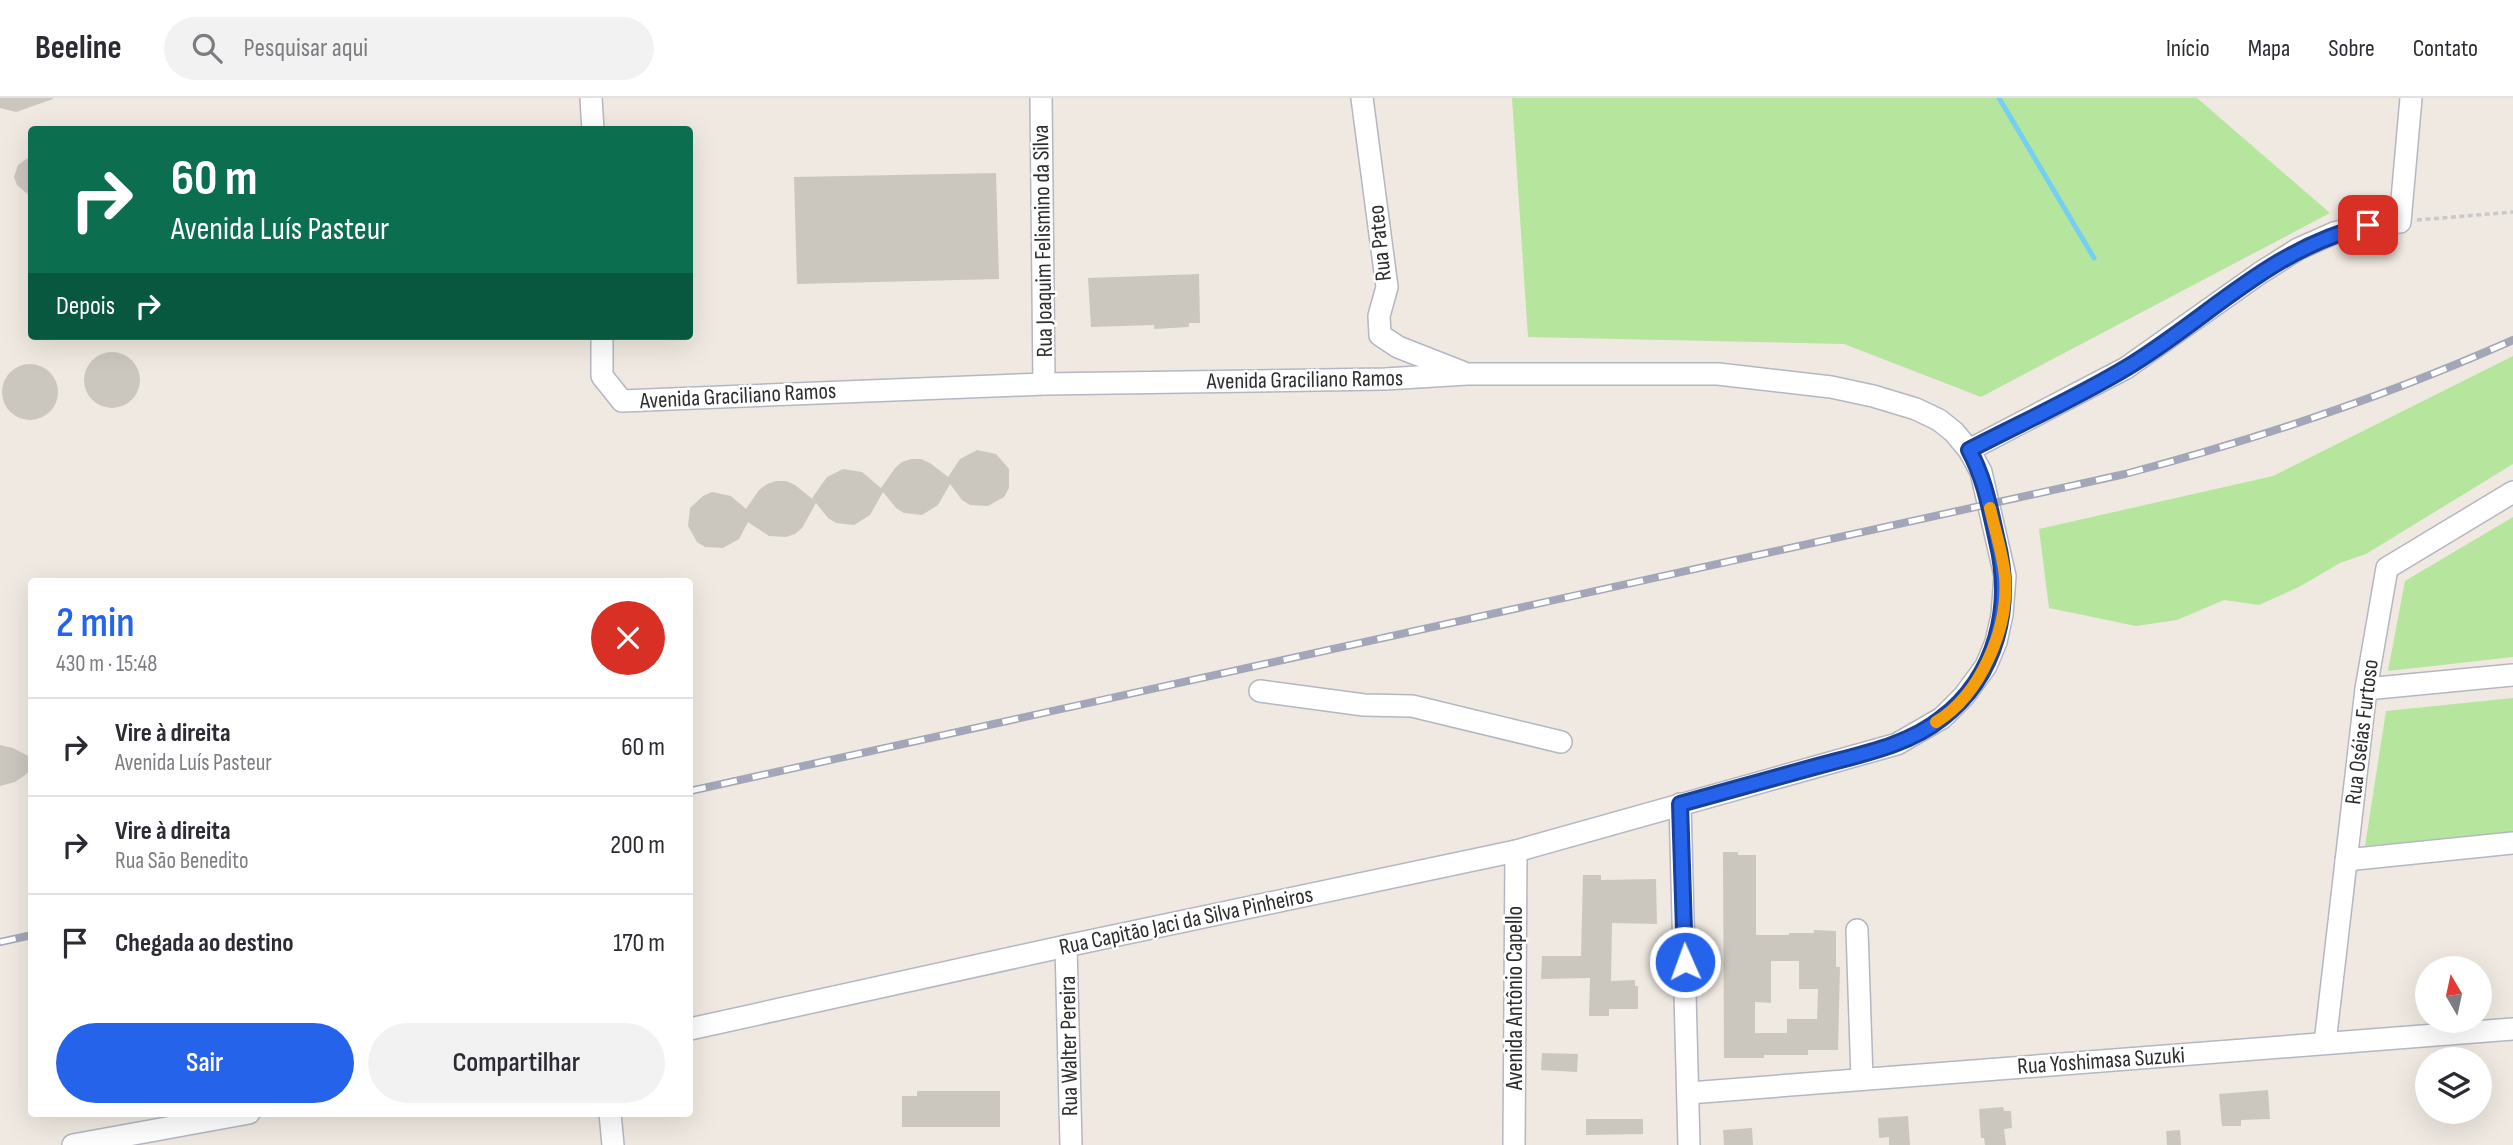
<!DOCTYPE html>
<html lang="pt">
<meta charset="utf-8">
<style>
body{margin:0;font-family:"Sofia Sans Condensed",sans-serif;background:#f2f2f3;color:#2b2b33;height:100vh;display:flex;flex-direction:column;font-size:26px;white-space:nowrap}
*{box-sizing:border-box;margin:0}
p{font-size:23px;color:#7c7c81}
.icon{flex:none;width:38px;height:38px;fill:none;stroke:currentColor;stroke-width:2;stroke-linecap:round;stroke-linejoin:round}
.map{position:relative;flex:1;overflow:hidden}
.details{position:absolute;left:28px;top:480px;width:665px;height:539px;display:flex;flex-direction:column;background:#fff;border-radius:7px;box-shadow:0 7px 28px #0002}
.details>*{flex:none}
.guide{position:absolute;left:28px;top:28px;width:665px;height:214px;border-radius:7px;box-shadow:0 7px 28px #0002;background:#0b6e4f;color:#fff;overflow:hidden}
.needle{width:46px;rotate:351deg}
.controls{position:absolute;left:2415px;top:858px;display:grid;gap:14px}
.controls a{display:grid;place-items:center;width:77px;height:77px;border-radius:50%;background:#fff;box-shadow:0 7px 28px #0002;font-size:35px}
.pin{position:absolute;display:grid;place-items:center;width:60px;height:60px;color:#fff;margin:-30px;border-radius:14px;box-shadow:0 4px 10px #0006}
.me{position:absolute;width:77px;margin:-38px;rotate:358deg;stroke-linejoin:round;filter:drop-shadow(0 0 5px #0008)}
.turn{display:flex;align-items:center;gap:24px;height:147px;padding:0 28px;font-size:32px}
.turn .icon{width:91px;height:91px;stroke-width:2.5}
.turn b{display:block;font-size:49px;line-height:60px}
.then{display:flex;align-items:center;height:66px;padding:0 28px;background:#0003;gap:14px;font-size:26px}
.round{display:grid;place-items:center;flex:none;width:74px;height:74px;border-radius:37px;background:#f2f2f3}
.summary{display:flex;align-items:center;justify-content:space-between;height:119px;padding:0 28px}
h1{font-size:42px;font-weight:600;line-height:52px;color:#2563eb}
.cta{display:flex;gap:14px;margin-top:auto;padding:14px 28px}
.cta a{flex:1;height:80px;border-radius:42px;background:#2563eb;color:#fff;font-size:28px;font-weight:600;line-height:80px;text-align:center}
.cta a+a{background:#f2f2f3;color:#2b2b33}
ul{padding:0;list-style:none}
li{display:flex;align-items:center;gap:21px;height:98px;padding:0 28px;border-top:2px solid #e1e1e2}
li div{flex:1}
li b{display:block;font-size:26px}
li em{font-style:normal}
header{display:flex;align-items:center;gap:42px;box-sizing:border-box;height:98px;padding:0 35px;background:#fff;border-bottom:2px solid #e1e1e2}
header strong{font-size:33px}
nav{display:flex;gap:38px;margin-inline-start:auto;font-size:24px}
.search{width:490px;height:63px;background:#f2f2f3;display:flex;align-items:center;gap:18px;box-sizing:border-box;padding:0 24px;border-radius:38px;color:#7c7c81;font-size:26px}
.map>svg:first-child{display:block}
</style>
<header>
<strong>Beeline</strong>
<div class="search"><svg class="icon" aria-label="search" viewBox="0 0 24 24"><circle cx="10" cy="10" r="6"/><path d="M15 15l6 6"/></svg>Pesquisar aqui</div>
<nav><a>Início</a><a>Mapa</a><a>Sobre</a><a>Contato</a></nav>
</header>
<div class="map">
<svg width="2513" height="1047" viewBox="0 0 2513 1047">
<rect width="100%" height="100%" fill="#efe9e1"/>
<!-- green -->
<g fill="#b6e59e">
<polygon points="1512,0 2197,0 2330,115 1981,299 1844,246 1528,239"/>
<polygon points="2513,258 2513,366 2366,456 2340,465 2299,489 2259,507 2224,502 2177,522 2136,528 2049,510 2039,431 2273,378"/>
<polygon points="2513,419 2513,559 2388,573 2405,483"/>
<polygon points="2513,600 2513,734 2365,748 2386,613"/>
</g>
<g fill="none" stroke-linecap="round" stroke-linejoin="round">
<!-- stream -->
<polyline stroke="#75cff0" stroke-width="5" points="1999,0 2094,160"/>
</g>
<!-- building -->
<g fill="#cbc7bf" fill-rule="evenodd">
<polygon points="0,0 53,0 53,1 16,14 0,10"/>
<polygon points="32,57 32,100 17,87 14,79 18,67"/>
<polygon points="996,75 999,181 797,186 794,79"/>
<polygon points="1199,176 1200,225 1189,225 1189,229 1154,231 1154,227 1091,229 1088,180"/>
<circle cx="112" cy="282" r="28"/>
<circle cx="30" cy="294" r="28"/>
<polygon points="977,352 996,356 1009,371 1009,390 1004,399 988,408 970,407 962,402 950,386 938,407 922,417 904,415 896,410 883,394 870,417 854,427 836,425 828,420 816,405 802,430 795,436 786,439 769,438 748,424 739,441 723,450 705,449 697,444 688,428 690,410 703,398 712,394 731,398 746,411 759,392 767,386 776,383 786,383 795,387 815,403 812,400 827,379 843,371 862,374 881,390 895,370 902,364 911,361 921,361 930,365 948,379 960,361"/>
<polygon points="0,647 13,650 32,660 32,672 15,684 0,688"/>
<path d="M1723 754H1738V757H1756V837H1789V835H1814V832L1836 833V869H1840L1838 952H1808V957H1764V960H1724ZM1771 863H1799V891H1818L1817 921H1787V935H1755V904L1771 905Z"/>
<polygon points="1583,777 1601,777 1601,782 1656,781 1657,826 1612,825 1611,883 1635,882 1635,888 1638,888 1638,911 1609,911 1609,918 1589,918 1590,880 1541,881 1542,858 1581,858"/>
<polygon points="1542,955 1578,956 1577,974 1541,972"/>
<polygon points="2268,992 2270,1021 2241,1022 2241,1028 2222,1028 2219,996"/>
<polygon points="917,993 1000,993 1000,1029 902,1029 902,998 917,998"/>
<polygon points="2003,1009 2004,1013 2011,1013 2012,1030 2004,1031 2006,1047 1985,1047 1984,1040 1981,1040 1979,1011"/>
<polygon points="1908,1018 1910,1047 1889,1047 1889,1039 1879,1040 1878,1020"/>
<polygon points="1586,1021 1643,1021 1643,1036 1586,1037"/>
<polygon points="1752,1030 1753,1047 1724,1047 1723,1032"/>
<polygon points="2180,1032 2181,1047 2167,1047 2166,1033"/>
</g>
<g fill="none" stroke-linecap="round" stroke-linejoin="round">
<defs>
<g id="minor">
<polyline points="591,0 593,32"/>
<polyline points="1041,0 1044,286"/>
<polyline points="1362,0 1387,189 1379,218 1380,237 1398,249 1462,274"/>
<polyline points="602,238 602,278 622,303 1044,286 1385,281 1467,276 1718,276 1831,289 1873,298 1916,311 1939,322 1954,334 1969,352 1981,374 2005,478 2002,517 1996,544 1986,568 1964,598 1942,620 1897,646 1516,753 1066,848 690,931"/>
<polyline points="1969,352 2126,270 2260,175 2298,151 2334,135 2368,127 2400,124 2411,0"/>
<polyline points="2366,591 2513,577"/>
<polyline points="1260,593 1364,607 1412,608 1561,644"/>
<polyline points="1680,706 1689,1047"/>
<polyline points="2346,762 2513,745"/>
<polyline points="1857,832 1862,981"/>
<polyline points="1066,848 1071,1047"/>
<polyline points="2325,945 2366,591 2387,470 2513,394"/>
<polyline points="1689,995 2513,931"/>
<polyline points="610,1015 613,1047"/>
<polyline points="73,1047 249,1015"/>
<polyline points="1514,1047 1516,753"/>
</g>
</defs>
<!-- minor casing -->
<use href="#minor" stroke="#b4b7c1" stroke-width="24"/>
<!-- path -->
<polyline stroke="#c9c9c9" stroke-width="3.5" stroke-dasharray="5 3.5" stroke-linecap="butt" points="2417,122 2513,114"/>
<!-- minor -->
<use href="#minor" stroke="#fff" stroke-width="21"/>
<defs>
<g id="rail">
<path d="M690 693 2125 376C2258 341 2387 298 2513 242"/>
<polyline points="0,844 32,837"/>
</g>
</defs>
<!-- rail casing -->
<use href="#rail" stroke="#a3a6b8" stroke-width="8"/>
<!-- rail -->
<use href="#rail" stroke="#fff" stroke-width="5" stroke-dasharray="16" stroke-linecap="butt"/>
</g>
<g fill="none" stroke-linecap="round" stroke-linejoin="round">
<defs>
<path id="route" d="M1685 864 1680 706C1725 694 1769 681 1814 669 1857 657 1906 649 1942 620 1997 578 2013 508 1997 443 1990 412 1985 381 1969 352 2021 325 2076 300 2126 270 2209 220 2269 151 2368 127"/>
</defs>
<!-- route casing -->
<use href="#route" stroke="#184099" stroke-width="18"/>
<!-- route -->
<use href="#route" stroke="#2563eb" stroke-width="12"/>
<!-- slow -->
<path stroke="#f59e0b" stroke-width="12" d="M1936 624C1981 597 2009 529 2005 479 2003 456 1995 433 1990 410"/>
</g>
<g text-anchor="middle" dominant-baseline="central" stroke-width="5" stroke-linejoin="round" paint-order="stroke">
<!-- street labels -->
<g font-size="23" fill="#2e2e2e" stroke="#fff">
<text transform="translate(1043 143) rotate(-91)">Rua Joaquim Felismino da Silva</text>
<text transform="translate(1380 145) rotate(-96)">Rua Pateo</text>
<text transform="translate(1305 282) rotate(-1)">Avenida Graciliano Ramos</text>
<text transform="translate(738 298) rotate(-3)">Avenida Graciliano Ramos</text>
<text transform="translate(2362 634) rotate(-83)">Rua Oséias Furtoso</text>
<text transform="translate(1186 823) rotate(-12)">Rua Capitão Jaci da Silva Pinheiros</text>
<text transform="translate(1515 900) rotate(-90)">Avenida Antônio Capello</text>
<text transform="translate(1069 948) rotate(-91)">Rua Walter Pereira</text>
<text transform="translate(2101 963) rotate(-4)">Rua Yoshimasa Suzuki</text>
</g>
</g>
</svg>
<div class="controls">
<a><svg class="needle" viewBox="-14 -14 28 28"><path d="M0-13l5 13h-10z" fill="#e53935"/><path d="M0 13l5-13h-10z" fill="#7c7c81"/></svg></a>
<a><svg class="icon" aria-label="layers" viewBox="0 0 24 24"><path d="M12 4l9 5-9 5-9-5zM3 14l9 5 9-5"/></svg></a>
</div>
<div class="pin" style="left:2368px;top:127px;background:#d93025"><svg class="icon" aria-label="arrive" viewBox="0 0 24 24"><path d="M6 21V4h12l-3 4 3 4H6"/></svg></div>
<svg class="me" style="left:1685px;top:864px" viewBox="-20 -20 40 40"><circle r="17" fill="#2563eb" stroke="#fff" stroke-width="3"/><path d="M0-11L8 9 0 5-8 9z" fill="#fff"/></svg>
<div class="guide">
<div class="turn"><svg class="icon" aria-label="right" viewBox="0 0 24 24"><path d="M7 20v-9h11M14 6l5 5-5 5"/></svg><div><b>60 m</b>Avenida Luís Pasteur</div></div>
<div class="then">Depois<svg class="icon" aria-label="right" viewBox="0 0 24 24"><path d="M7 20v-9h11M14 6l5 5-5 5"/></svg></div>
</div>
<section class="details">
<div class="summary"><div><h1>2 min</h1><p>430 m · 15:48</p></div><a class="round" style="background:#d93025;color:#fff"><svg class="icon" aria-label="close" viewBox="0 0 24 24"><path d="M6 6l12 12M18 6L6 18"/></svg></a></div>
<ul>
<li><svg class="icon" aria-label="right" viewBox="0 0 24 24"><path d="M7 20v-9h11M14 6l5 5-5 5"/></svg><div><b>Vire à direita</b><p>Avenida Luís Pasteur</p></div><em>60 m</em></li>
<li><svg class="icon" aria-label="right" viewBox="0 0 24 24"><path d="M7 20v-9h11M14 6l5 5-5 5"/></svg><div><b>Vire à direita</b><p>Rua São Benedito</p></div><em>200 m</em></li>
<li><svg class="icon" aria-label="arrive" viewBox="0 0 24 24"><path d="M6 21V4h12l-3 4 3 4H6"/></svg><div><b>Chegada ao destino</b></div><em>170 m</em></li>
</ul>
<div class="cta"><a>Sair</a><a>Compartilhar</a></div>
</section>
</div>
